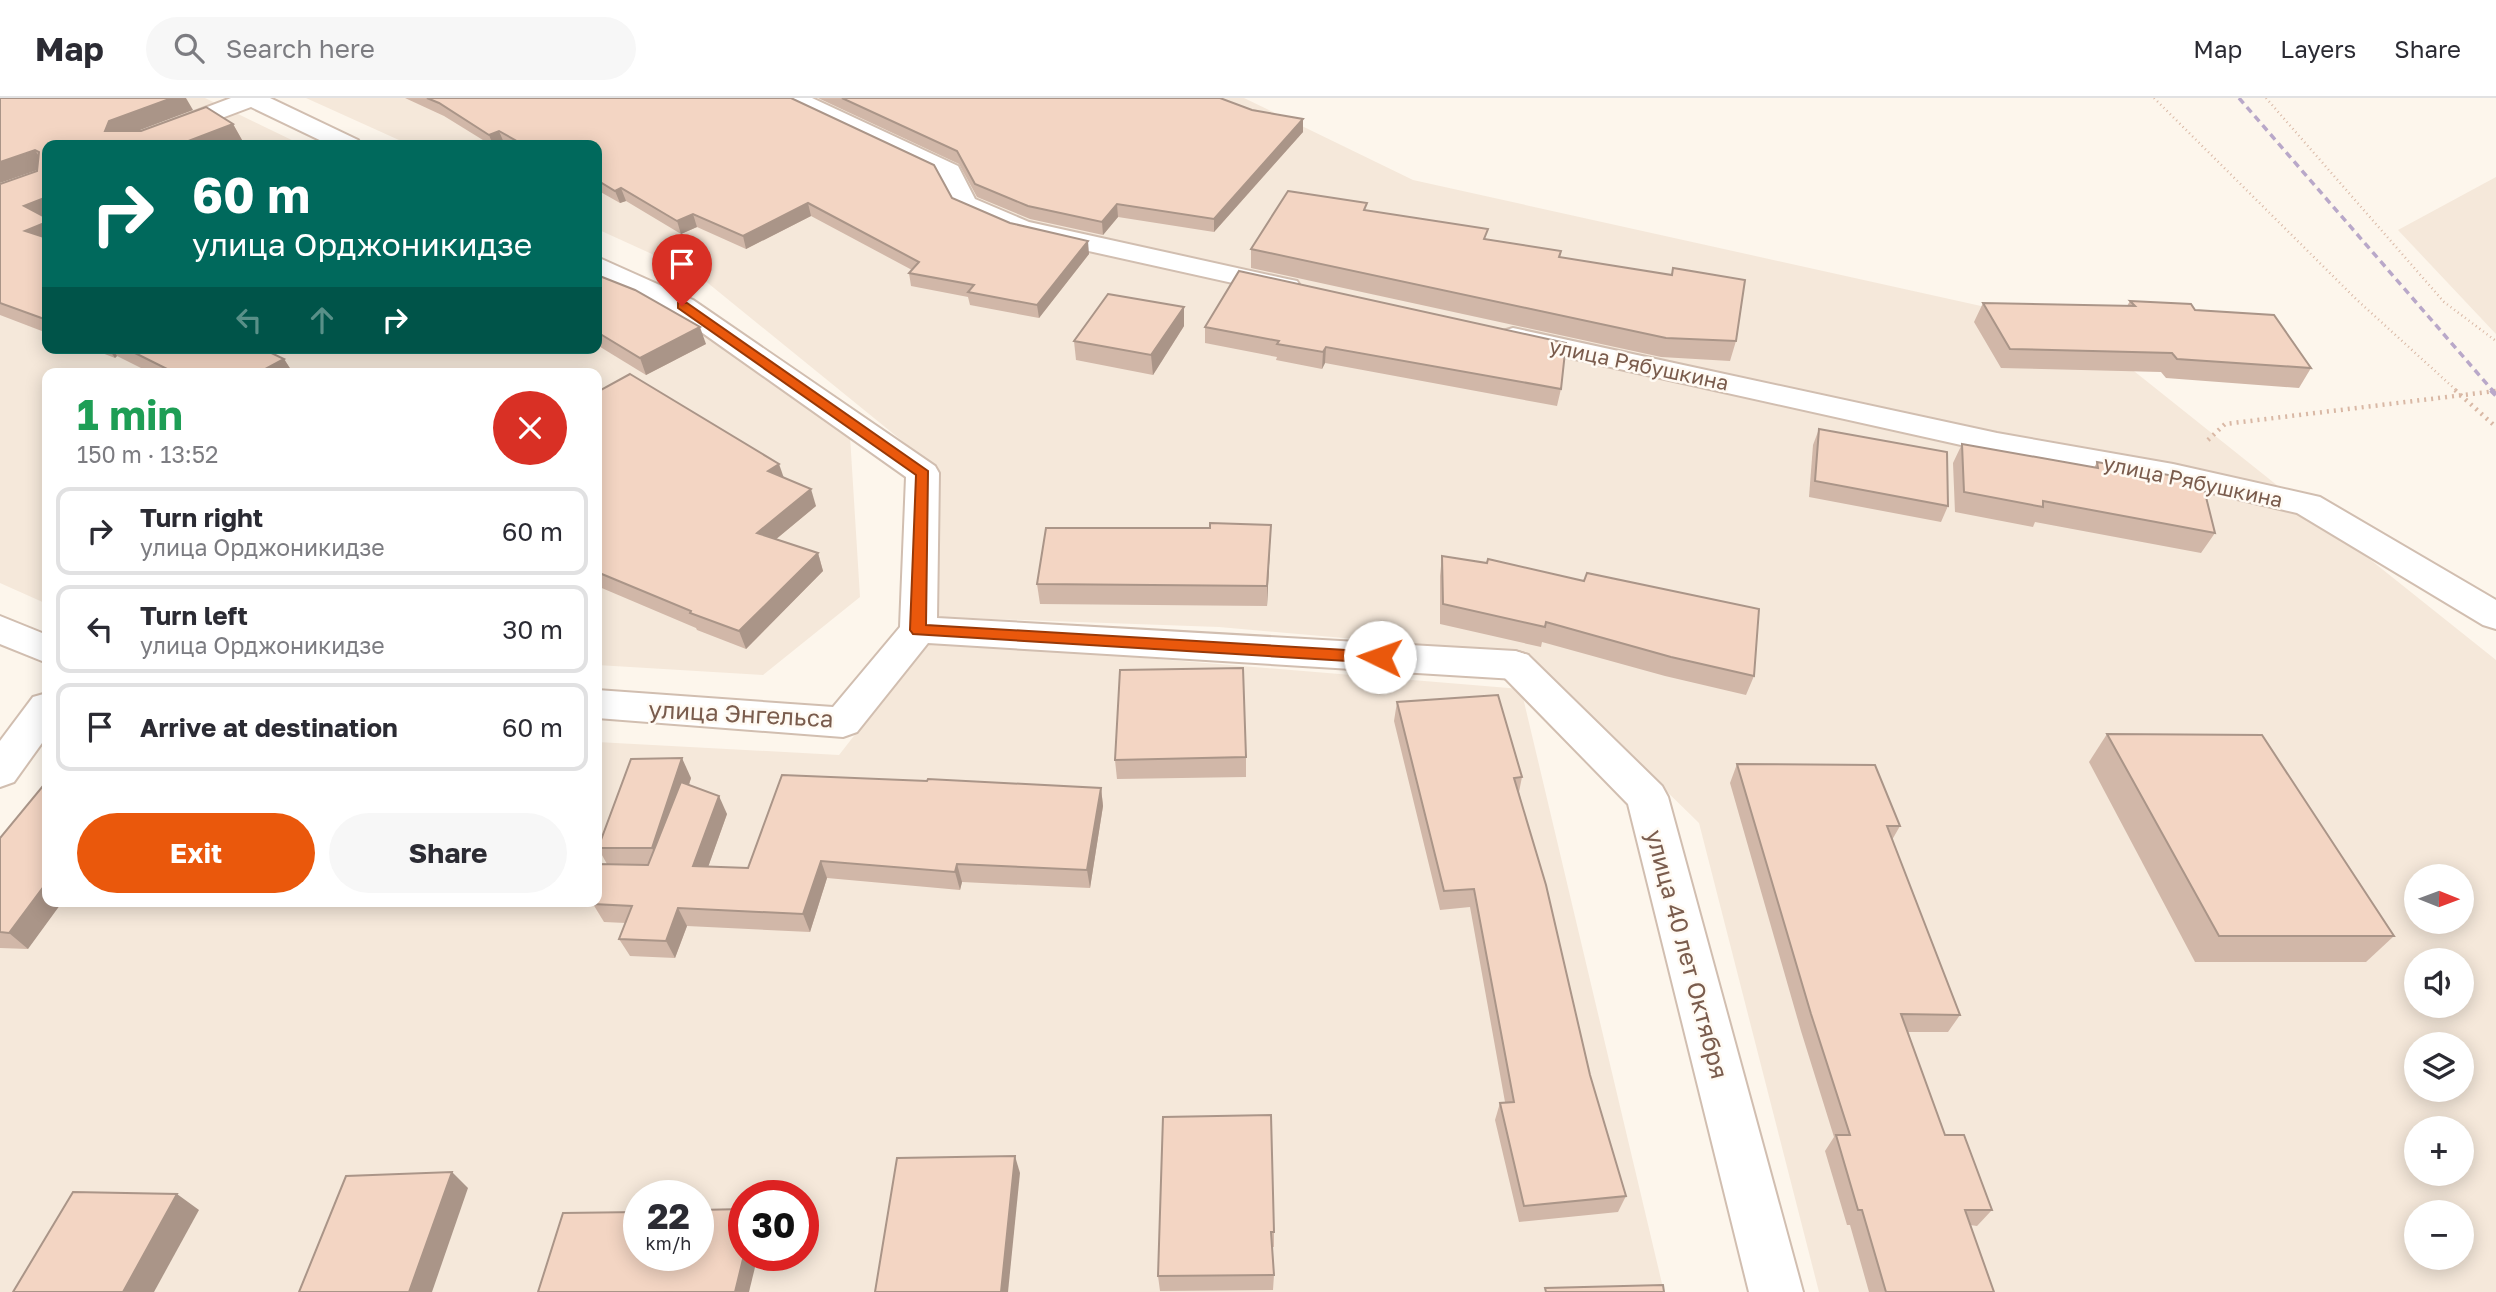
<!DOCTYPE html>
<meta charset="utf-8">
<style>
body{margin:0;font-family:"Golos Text",sans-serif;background:#f7f7f7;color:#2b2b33;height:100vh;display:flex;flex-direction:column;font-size:26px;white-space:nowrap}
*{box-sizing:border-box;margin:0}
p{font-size:23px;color:#7c7c81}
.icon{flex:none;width:38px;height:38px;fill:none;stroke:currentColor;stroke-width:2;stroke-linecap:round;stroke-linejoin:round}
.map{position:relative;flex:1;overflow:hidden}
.drawer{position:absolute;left:42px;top:270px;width:560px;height:539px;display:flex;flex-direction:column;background:#fff;border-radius:14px;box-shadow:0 4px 18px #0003}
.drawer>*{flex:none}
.guide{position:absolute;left:42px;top:42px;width:560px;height:214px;border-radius:14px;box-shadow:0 4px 18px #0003;background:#00695c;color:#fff;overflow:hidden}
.needle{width:46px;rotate:91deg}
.tools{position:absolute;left:2404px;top:766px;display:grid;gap:14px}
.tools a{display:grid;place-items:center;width:70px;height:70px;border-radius:50%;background:#fff;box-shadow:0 4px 18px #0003;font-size:35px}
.speed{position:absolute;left:623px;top:1082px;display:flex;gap:14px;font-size:35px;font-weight:700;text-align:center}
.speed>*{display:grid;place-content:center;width:91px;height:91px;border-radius:50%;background:#fff;box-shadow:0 4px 18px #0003;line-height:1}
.speed small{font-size:18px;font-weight:400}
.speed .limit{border:10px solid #d22;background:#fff;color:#111}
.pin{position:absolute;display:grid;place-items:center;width:60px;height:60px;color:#fff;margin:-72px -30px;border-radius:50% 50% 50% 0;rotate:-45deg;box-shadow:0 0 7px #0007}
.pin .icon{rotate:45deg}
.me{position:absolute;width:77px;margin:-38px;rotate:273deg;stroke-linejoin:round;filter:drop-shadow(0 0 5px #0008)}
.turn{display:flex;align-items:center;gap:24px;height:147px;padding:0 35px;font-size:32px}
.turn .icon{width:91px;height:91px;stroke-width:2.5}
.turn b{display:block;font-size:49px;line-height:60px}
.lanes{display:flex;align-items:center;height:66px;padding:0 35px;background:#0003;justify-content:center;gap:35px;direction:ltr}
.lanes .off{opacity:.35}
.round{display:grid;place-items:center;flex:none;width:74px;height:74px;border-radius:37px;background:#f7f7f7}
.headline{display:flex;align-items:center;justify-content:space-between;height:119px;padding:0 35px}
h1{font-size:42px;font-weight:700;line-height:52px;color:#1e9e55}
.action{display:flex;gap:14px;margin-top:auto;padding:14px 35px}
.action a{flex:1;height:80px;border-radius:42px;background:#ea580c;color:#fff;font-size:28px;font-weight:700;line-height:80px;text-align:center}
.action a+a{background:#f7f7f7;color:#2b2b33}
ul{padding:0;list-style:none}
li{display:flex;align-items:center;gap:21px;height:88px;margin:0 14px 10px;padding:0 21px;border:4px solid #e1e1e2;border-radius:14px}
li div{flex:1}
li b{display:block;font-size:26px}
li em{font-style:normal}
header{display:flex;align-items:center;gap:42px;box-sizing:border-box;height:98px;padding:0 35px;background:#fff;border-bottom:2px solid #e1e1e2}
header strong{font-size:33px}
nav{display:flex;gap:38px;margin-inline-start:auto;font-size:24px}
.search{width:490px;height:63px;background:#f7f7f7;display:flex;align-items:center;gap:18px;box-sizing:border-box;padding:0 24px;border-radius:38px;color:#7c7c81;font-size:26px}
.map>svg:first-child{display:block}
</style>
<header>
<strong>Map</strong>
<div class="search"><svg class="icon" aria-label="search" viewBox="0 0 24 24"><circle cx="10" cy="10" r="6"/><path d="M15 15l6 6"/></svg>Search here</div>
<nav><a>Map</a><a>Layers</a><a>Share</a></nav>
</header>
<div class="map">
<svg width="2496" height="1194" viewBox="0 0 2496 1194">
<rect width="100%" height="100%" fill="#fdf6ec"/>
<!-- residential -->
<g fill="#f5e8da" fill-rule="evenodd">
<polygon points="0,0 205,0 302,47 47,47 47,250 597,250 597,177 648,197 850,338 860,499 763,577 597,567 597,275 47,275 47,506 0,485"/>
<path d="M306 0H1244L1413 82 2080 230 2496 562V1194H1819L1699 725 1526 556 1219 529 936 519 933 368 698 177 597 131V47H410ZM2417 779H2462V824H2417ZM2417 863H2462V908H2417ZM2417 947H2462V992H2417ZM2417 1031H2462V1076H2417ZM2417 1115H2462V1160H2417Z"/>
<polygon points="2496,79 2496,236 2398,132"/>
<path d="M929 542 1521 591 1664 1194H0V755L47 803H597V644L839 657ZM639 1097H698V1157H639ZM744 1097H803V1157H744Z"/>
</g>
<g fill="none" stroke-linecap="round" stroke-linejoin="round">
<defs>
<g id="minor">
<polygon points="231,0 270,0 358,42 361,47 330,47 251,9 150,47 117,47 120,42"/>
<polygon points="781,0 812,0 958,68 975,101 1029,124 1287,181 1297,183 1301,189 1297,195 1287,197 1012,136 955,111 938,78 785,5"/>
<polygon points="597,159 693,202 935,368 939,375 937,520 1515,553 1528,557 1534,567 1528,577 1515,581 928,545 857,634 843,639 597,620 597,592 833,609 900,529 906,379 673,214 597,177"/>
<polygon points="1513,230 1997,335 2173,366 2320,399 2496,502 2496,531 2483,527 2297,415 2173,386 1997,355 1503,245 1498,239 1503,233"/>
<polygon points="0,518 47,537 47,565 0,546"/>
<polygon points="47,595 47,638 14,684 0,689 0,643 33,599"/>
</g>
<polygon id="tertiary" points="1515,553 1528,557 1662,688 1668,699 1803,1194 1749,1194 1628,706 1502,577 1496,567 1502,557"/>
</defs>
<!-- minor casing -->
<use href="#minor" stroke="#d1beb0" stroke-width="4"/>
<!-- tertiary casing -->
<use href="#tertiary" stroke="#d1beb0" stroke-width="4"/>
<!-- path-far1 -->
<g stroke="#d9b8a5" stroke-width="2.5" stroke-dasharray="1 3.5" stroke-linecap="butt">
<polyline points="2154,0 2356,201 2457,293"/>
<polyline points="2266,0 2444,204 2496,243"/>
</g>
<!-- path -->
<g stroke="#d9b8a5" stroke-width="4.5" stroke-dasharray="2 5" stroke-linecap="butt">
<polyline points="2455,292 2496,329"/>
<polyline points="2208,342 2225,326 2496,293"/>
</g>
<!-- minor -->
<use href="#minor" fill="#fff" fill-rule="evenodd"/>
<!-- tertiary -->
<use href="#tertiary" fill="#fff" fill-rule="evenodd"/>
<!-- rail-far1 -->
<polyline stroke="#b9a8c9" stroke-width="3.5" stroke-dasharray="7 5" stroke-linecap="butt" points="2239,0 2493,293"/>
<!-- rail -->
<polyline stroke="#b9a8c9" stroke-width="5" stroke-dasharray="10 6" stroke-linecap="butt" points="2491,292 2496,297"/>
</g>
<!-- wall -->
<g fill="#d1b7a8">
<polygon points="0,0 193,12 136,33 233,26 242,42 228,47 47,47 47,235 0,217 0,86 37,73"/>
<polygon points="405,0 791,0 952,100 1010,125 1089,156 1039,220 970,207 968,199 911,188 909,175 912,172 811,118 746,151 697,129 681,136 626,103 620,105 597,92 597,47 507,47 504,45 500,47 491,47 444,18"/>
<polygon points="818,0 1220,0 1303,34 1214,134 1118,119 1103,137 1030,121 977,99 959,66"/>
<polygon points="1366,112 1487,141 1561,153 1560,159 1736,243 1730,263 1661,259 1251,170 1251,151"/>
<polygon points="1239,173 1561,291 1557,308 1325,265 1322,271 1276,262 1277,259 1205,245 1205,229"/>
<polygon points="597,177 706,246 646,277 597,247"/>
<polygon points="2130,203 2195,212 2311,270 2299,290 2166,280 2161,274 2001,270 1974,224 1983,205 2127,208"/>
<polygon points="1184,228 1153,277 1076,262 1074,243"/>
<polygon points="89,250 261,250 284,261 293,275 151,275 117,258 115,260"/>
<polygon points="597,294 784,380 816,408 776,441 818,455 823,473 746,551 697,532 696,530 597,488"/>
<polygon points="1819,331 1948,408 1941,424 1809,399 1813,347"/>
<polygon points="1962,346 2094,370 2097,364 2215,435 2201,455 2035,424 2033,429 1955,414 1953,365"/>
<polygon points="1270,447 1267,508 1040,506 1037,486"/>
<polygon points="1442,458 1754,578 1746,597 1665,578 1542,544 1541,549 1440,526 1440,478"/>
<polygon points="1397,604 1522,679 1519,694 1590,977 1626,1098 1618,1114 1519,1124 1495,1022 1500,1005 1505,1004 1470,809 1440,812 1394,623"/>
<polygon points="2107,636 2394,838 2366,864 2195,864 2089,664"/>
<polygon points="1246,659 1246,679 1117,681 1115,662"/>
<polygon points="1737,666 1900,728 1892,742 1960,917 1948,934 1908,934 1945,1037 1992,1112 1977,1128 1970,1127 1994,1194 1869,1194 1850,1127 1847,1127 1825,1053 1834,1039 1801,933 1730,685"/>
<polygon points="691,680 689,687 727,716 708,769 748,770 1101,690 1103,708 1090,790 962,784 960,792 827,780 810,834 687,828 675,860 630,858 619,841 626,825 604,824 593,806 607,766 598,750"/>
<polygon points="0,740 28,851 0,850"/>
<polygon points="1163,1019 1274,1134 1274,1149 1272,1149 1274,1177 1273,1192 1160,1193 1158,1178"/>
</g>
<!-- shaded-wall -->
<g fill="#aa9588">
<polygon points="172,0 186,0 193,12 119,40 105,33 109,23"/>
<polygon points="1303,21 1303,34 1214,134 1214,121"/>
<polygon points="233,26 242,42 228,47 178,47"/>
<polygon points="499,33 504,45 500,47 493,47 489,37"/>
<polygon points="35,52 46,69 0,85 0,64"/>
<polygon points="621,90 626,103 620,105 615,93"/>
<polygon points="47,99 47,120 24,108"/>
<polygon points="808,105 811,118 746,151 743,138"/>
<polygon points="1117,106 1118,119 1103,137 1102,124"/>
<polygon points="693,116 697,129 681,136 677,123"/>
<polygon points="47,124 47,146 25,133"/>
<polygon points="1088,143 1089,156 1039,220 1037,207"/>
<polygon points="1184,209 1184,228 1153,277 1151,257"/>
<polygon points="700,229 706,246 646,277 640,260"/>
<polygon points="1326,249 1325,265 1322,271 1323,254"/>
<polygon points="108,250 112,250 117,258 115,260"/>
<polygon points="284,261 293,275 258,275"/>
<polygon points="779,366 785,383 768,373"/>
<polygon points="811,391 816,408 763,452 757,435"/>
<polygon points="1271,427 1270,447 1267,508 1267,488"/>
<polygon points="818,455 823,473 746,551 739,533"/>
<polygon points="682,660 691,680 662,769 652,750"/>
<polygon points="1101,690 1103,708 1090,790 1087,772"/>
<polygon points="719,698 727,716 702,786 693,768"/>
<polygon points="821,763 827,780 810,834 803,816"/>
<polygon points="957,766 962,784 960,792 955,774"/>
<polygon points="47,784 47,803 63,803 28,851 9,835"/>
<polygon points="678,810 687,828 675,860 666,843"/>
<polygon points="1015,1058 1020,1075 1008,1194 1001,1194"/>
<polygon points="452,1074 468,1090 432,1194 409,1194"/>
<polygon points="177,1096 199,1112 154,1194 123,1194"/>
<polygon points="744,1157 758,1157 749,1194 735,1194"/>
</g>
<!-- building -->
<g fill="#f3d5c3" stroke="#aa9588" stroke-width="2">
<polygon points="0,0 172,0 109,23 105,33 141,33 206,9 233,26 178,47 47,47 47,99 24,108 47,120 47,124 25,133 47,140 47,222 0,205 0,86 37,73 39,54 35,52 0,64"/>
<polygon points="427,0 791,0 934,67 952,100 1010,125 1088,143 1037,207 968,194 974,187 909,175 919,164 808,105 743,138 693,116 677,123 621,90 615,93 597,82 597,47 524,47 499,33 489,37 439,5"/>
<polygon points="842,0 1220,0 1252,12 1303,21 1214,121 1117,106 1102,124 1028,108 975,86 957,53"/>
<polygon points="1288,93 1367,105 1364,112 1488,131 1484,141 1561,153 1559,159 1672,177 1673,170 1745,182 1736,243 1666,240 1251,151"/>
<polygon points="1239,173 1566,245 1561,291 1326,249 1323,254 1277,246 1279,243 1205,229"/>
<polygon points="597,177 635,192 700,229 640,260 597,234"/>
<polygon points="1108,196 1184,209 1151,257 1074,243"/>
<polygon points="2130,203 2191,206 2195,212 2274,217 2311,270 2177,261 2172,255 2010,251 1983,205 2135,208"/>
<polygon points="125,250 261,250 284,261 258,275 175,275"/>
<polygon points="630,276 779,366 768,373 811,391 757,435 818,455 739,533 690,515 691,513 597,474 597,294"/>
<polygon points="1819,331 1947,354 1948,408 1815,383"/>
<polygon points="1962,346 2098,370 2097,364 2202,383 2215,435 2043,403 2043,409 1964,394"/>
<polygon points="1210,425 1271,427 1267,488 1037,486 1046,430 1210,430"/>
<polygon points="1442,458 1487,465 1488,461 1584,483 1587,475 1759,511 1754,578 1671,559 1546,524 1545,529 1443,506"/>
<polygon points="1243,570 1246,659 1115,662 1120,572"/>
<polygon points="1498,597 1522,679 1514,680 1546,787 1590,977 1626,1098 1524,1108 1500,1005 1514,1004 1474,791 1444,793 1397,604"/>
<polygon points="2107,636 2262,637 2394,838 2219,838"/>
<polygon points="682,660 652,750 598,750 631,661"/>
<polygon points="1737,666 1875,667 1900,728 1887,728 1960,917 1901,916 1945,1037 1964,1037 1992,1112 1965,1112 1994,1194 1886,1194 1862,1112 1858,1112 1836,1037 1850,1037 1811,916"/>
<polygon points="782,677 927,683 928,681 1101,690 1087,772 957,766 955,774 821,763 803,816 678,810 666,843 619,841 632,808 593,806 593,803 597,803 597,766 648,767 681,684 719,698 693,768 748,770"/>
<polygon points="47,683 47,784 9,835 0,834 0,740"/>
<polygon points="1271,1017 1274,1134 1271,1134 1274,1177 1158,1178 1163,1019"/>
<polygon points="1015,1058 1001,1194 875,1194 897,1060"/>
<polygon points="452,1074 409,1194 299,1194 346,1078"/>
<polygon points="73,1094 177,1096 123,1194 13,1194"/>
<polygon points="744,1111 744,1157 735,1194 538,1194 563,1115 639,1114 639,1157 698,1157 698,1112"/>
<polygon points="1663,1187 1664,1194 1546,1194 1545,1190"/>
</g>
<!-- route -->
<polygon fill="#ea580c" stroke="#983908" stroke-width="2" points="678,205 687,205 928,373 926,527 1380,554 1387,559 1380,565 913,536 910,532 916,377 678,210"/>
<g text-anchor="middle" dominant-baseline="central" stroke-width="5" stroke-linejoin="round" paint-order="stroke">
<!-- far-street labels -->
<g font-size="21" fill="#7a5c4d" stroke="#fffaf3">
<text transform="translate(1639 266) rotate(12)">улица Рябушкина</text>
<text transform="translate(2193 383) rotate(12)">улица Рябушкина</text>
</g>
<!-- street labels -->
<g font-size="24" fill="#7a5c4d" stroke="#fffaf3">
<text transform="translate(741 615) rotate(3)">улица Энгельса</text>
<text transform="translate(1688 856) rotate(75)">улица 40 лет Октября</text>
</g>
</g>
</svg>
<div class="tools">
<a><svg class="needle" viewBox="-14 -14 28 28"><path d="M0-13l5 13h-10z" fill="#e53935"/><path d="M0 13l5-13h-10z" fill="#7c7c81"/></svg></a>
<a><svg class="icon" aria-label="sound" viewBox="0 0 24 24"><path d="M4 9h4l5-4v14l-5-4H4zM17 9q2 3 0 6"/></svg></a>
<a><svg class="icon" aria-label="layers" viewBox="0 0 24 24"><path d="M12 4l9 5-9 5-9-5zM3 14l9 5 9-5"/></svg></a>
<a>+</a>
<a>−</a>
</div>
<div class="speed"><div>22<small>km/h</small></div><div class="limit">30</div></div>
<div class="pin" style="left:682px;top:208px;background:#d93025"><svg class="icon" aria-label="arrive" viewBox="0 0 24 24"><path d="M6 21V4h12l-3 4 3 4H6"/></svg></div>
<svg class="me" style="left:1380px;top:559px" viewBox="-20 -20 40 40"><circle r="19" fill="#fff"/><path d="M0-13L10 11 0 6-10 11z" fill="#ea580c"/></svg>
<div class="guide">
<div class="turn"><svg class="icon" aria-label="right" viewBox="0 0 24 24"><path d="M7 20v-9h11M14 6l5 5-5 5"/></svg><div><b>60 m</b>улица Орджоникидзе</div></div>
<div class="lanes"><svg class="icon off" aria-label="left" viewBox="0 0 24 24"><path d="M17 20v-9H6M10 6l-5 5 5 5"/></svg><svg class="icon off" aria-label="ahead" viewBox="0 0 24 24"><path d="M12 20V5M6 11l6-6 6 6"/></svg><svg class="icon" aria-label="right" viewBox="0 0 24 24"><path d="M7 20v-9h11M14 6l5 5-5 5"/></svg></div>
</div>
<section class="drawer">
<div class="headline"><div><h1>1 min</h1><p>150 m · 13:52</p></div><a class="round" style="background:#d93025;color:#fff"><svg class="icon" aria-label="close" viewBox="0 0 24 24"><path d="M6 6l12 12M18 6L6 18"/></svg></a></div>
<ul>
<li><svg class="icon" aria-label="right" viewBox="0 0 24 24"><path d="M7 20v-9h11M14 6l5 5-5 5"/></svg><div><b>Turn right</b><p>улица Орджоникидзе</p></div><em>60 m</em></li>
<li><svg class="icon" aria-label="left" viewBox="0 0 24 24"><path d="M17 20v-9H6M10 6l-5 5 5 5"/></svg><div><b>Turn left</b><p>улица Орджоникидзе</p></div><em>30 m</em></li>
<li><svg class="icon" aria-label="arrive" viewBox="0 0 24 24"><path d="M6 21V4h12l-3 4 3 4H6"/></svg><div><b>Arrive at destination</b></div><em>60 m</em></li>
</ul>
<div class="action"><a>Exit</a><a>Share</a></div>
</section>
</div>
